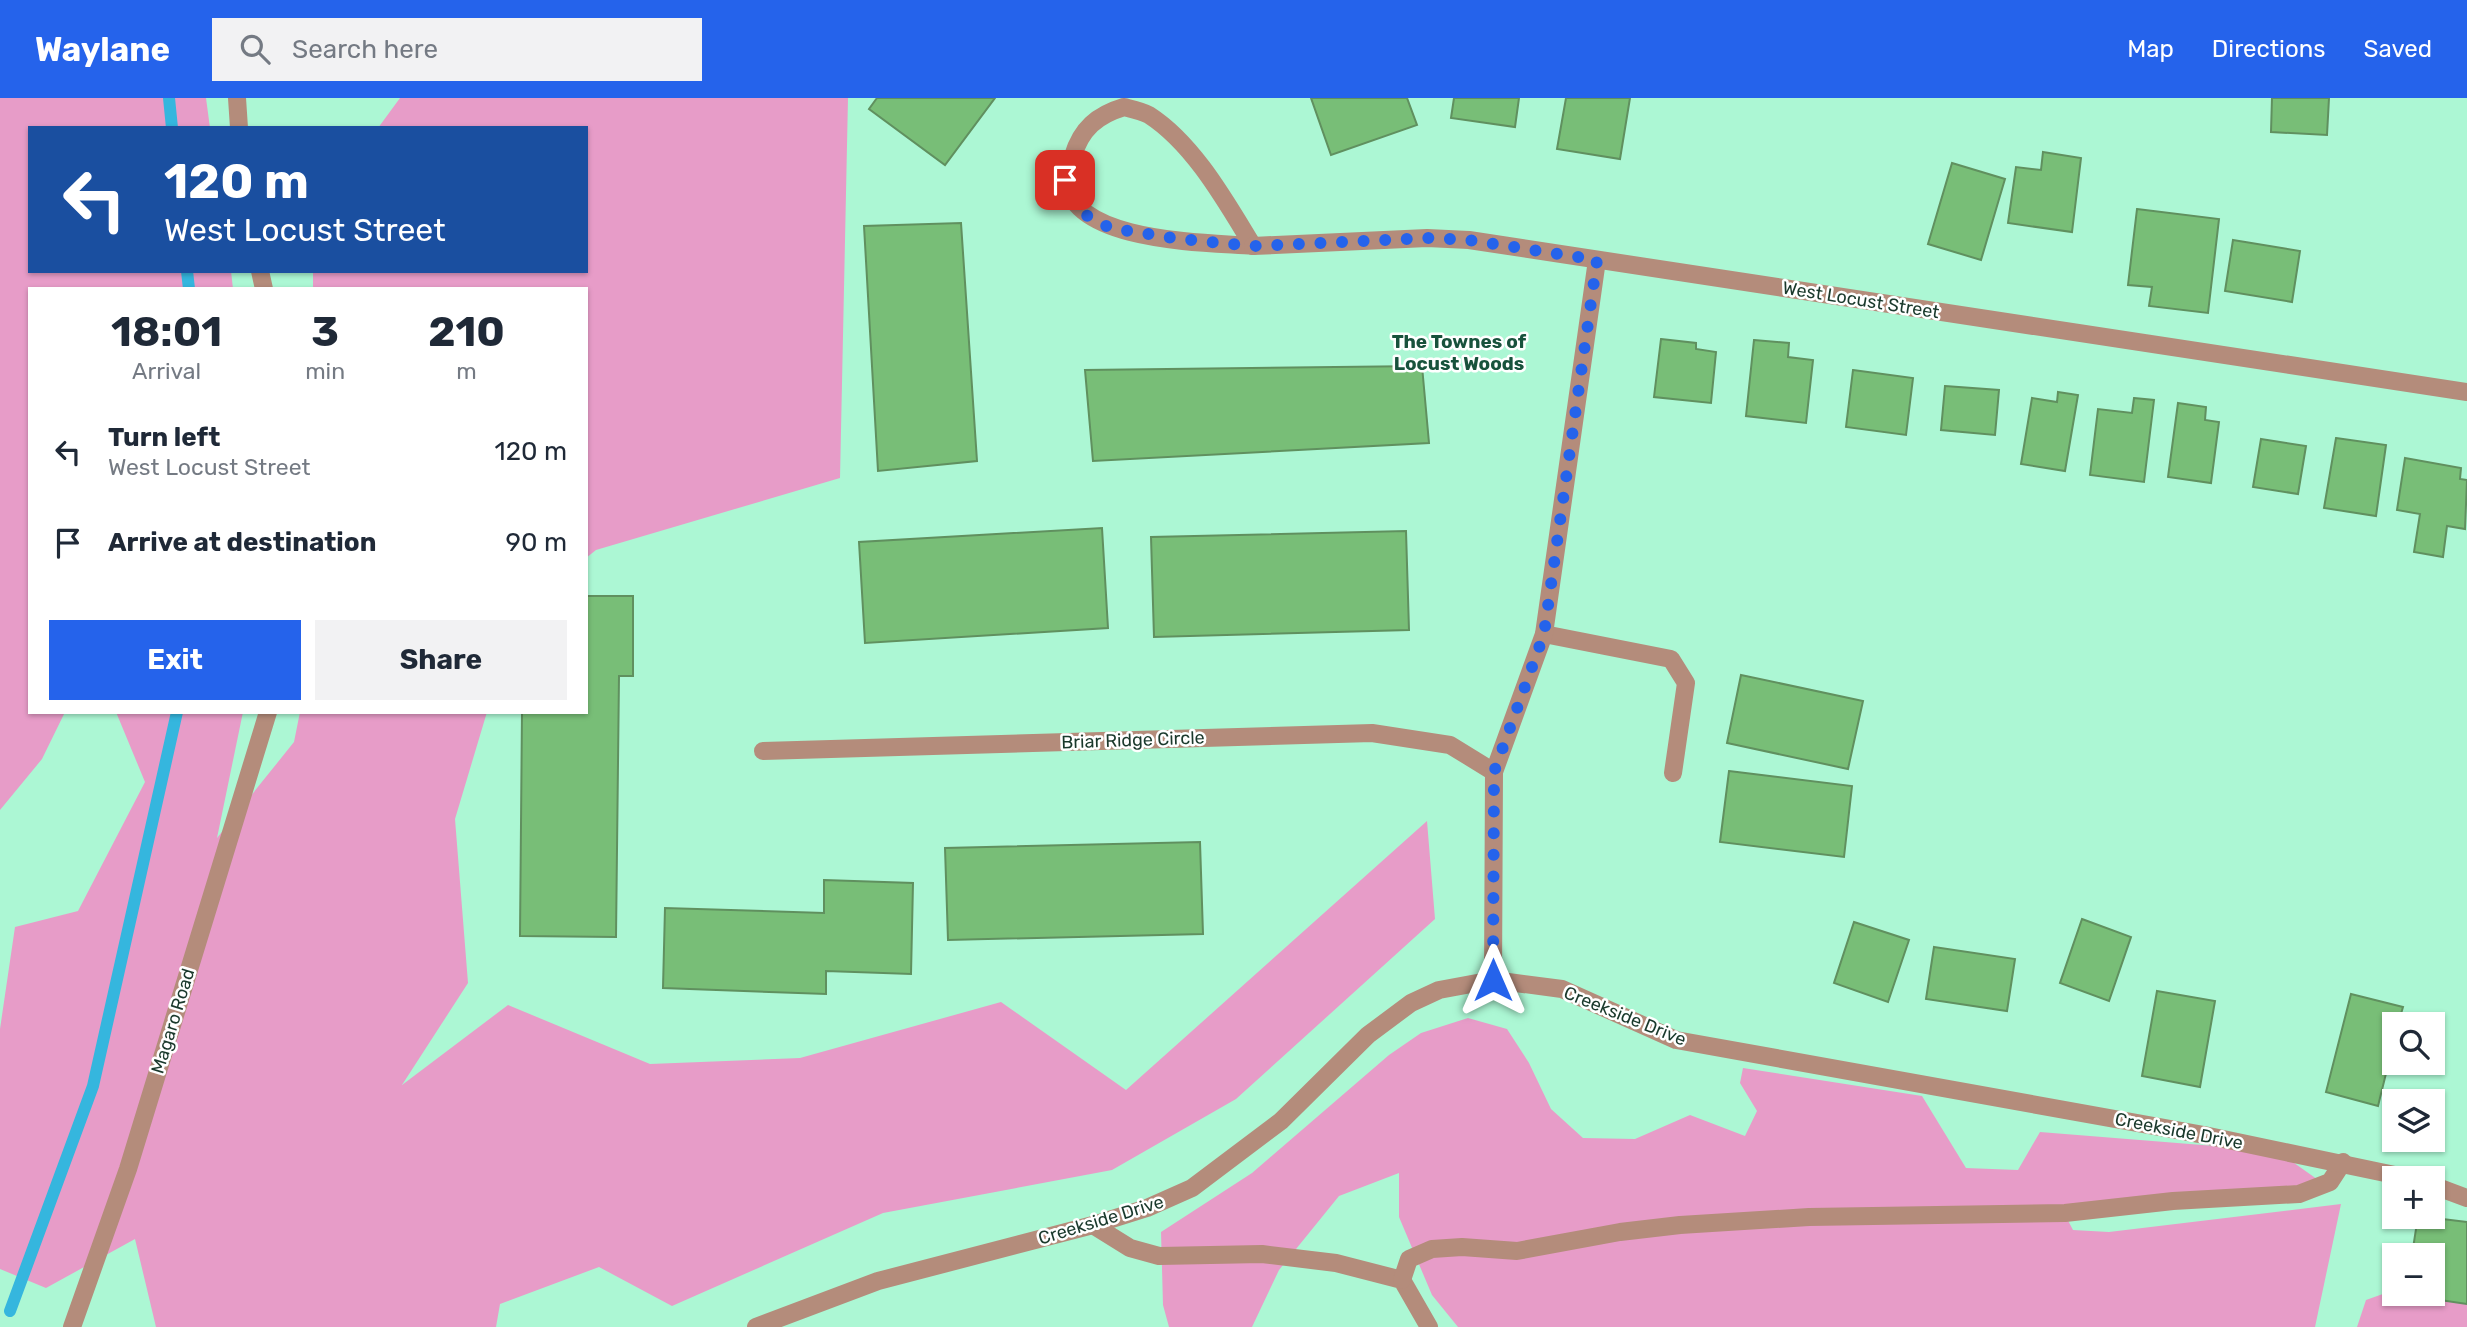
<!DOCTYPE html>
<meta charset="utf-8">
<style>
body{margin:0;font-family:Rubik,sans-serif;background:#f2f2f3;color:#1f2937;height:100vh;display:flex;flex-direction:column;font-size:26px;white-space:nowrap}
*{box-sizing:border-box;margin:0}
p{font-size:23px;color:#747a83}
.icon{flex:none;width:38px;height:38px;fill:none;stroke:currentColor;stroke-width:2;stroke-linecap:round;stroke-linejoin:round}
.map{position:relative;flex:1;overflow:hidden}
.drawer{position:absolute;left:28px;top:189px;width:560px;height:427px;display:flex;flex-direction:column;background:#fff;border-radius:0px;box-shadow:0 2px 5px #0004}
.drawer>*{flex:none}
.top-card{position:absolute;left:28px;top:28px;width:560px;height:147px;border-radius:0px;box-shadow:0 2px 5px #0004;background:#1a4fa0;color:#fff;overflow:hidden}
.tools{position:absolute;left:2382px;top:914px;display:grid;gap:14px}
.tools a{display:grid;place-items:center;width:63px;height:63px;border-radius:0px;background:#fff;box-shadow:0 2px 5px #0004;font-size:35px}
.pin{position:absolute;display:grid;place-items:center;width:60px;height:60px;color:#fff;margin:-30px;border-radius:14px;box-shadow:0 4px 10px #0006}
.me{position:absolute;width:77px;margin:-38px;rotate:0deg;stroke-linejoin:round;filter:drop-shadow(0 0 5px #0008)}
.turn{display:flex;align-items:center;gap:24px;height:147px;padding:0 21px;font-size:32px}
.turn .icon{width:91px;height:91px;stroke-width:2.5}
.turn b{display:block;font-size:49px;line-height:60px}
.eta{display:flex;justify-content:space-evenly;align-items:center;height:119px;text-align:center}
.eta b{font-size:42px;font-weight:700;line-height:49px}
.cta{display:flex;gap:14px;margin-top:auto;padding:14px 21px}
.cta a{flex:1;height:80px;border-radius:0px;background:#2563eb;color:#fff;font-size:28px;font-weight:700;line-height:80px;text-align:center}
.cta a+a{background:#f2f2f3;color:#1f2937}
ul{padding:0;list-style:none}
li{display:flex;align-items:center;gap:21px;height:91px;padding:0 21px}
li div{flex:1}
li b{display:block;font-size:26px}
li em{font-style:normal}
header{display:flex;align-items:center;gap:42px;box-sizing:border-box;height:98px;padding:0 35px;background:#2563eb;color:#fff}
header strong{font-size:33px}
nav{display:flex;gap:38px;margin-inline-start:auto;font-size:24px}
.search{width:490px;height:63px;background:#f2f2f3;display:flex;align-items:center;gap:18px;box-sizing:border-box;padding:0 24px;border-radius:0px;color:#747a83;font-size:26px}
.map>svg:first-child{display:block}
</style>
<header>
<strong>Waylane</strong>
<div class="search"><svg class="icon" aria-label="search" viewBox="0 0 24 24"><circle cx="10" cy="10" r="6"/><path d="M15 15l6 6"/></svg>Search here</div>
<nav><a>Map</a><a>Directions</a><a>Saved</a></nav>
</header>
<div class="map">
<svg width="2467" height="1229" viewBox="0 0 2467 1229">
<rect width="100%" height="100%" fill="#acf7d4"/>
<!-- green -->
<g fill="#e79cc8">
<polygon points="0,0 206,0 210,30 30,30 30,173 231,173 233,191 30,191 30,614 65,614 42,661 0,712"/>
<polygon points="400,0 848,0 840,380 596,452 586,460 586,191 313,191 313,173 586,173 586,30 378,30"/>
<polygon points="116,614 243,614 217,740 294,644 300,614 487,614 455,721 468,885 402,987 508,907 650,966 800,960 1001,904 1126,992 1427,723 1435,821 1236,1001 1112,1072 883,1115 672,1208 599,1169 500,1206 496,1229 156,1229 135,1141 46,1190 0,1171 0,931 15,829 78,813 145,684"/>
<polygon points="1468,920 1507,931 1529,965 1551,1011 1583,1040 1635,1041 1690,1017 1745,1038 1757,1013 1740,985 1743,970 1922,998 1966,1070 2018,1072 2040,1034 2277,1053 2331,1091 2063,1113 2073,1132 2109,1134 2341,1106 2315,1229 1458,1229 1432,1197 1399,1119 1399,1075 1339,1098 1279,1172 1252,1229 1169,1229 1163,1207 1161,1134 1252,1075 1389,957 1421,935"/>
<polygon points="2467,1165 2467,1229 2357,1229 2366,1202 2394,1192 2394,1195 2432,1195"/>
</g>
<g fill="none" stroke-linecap="round" stroke-linejoin="round">
<!-- stream -->
<g stroke="#35b6de" stroke-width="12">
<polyline points="169,0 172,30"/>
<polyline points="187,173 189,191"/>
<polyline points="10,1213 93,988 177,614"/>
</g>
</g>
<!-- building -->
<g fill="#78be77" stroke="#60905f" stroke-width="2">
<polygon points="877,0 995,0 945,67 869,11"/>
<polygon points="1311,0 1407,0 1417,27 1331,57"/>
<polygon points="1454,0 1519,0 1515,29 1451,20"/>
<polygon points="1566,0 1630,0 1620,61 1557,51"/>
<polygon points="2272,0 2329,0 2327,37 2271,34"/>
<polygon points="2043,54 2081,60 2072,134 2008,125 2016,69 2041,72"/>
<polygon points="1952,65 2005,81 1981,162 1928,146"/>
<polygon points="2137,111 2219,121 2208,215 2149,208 2152,189 2128,187"/>
<polygon points="961,125 977,363 878,373 864,128"/>
<polygon points="2233,142 2300,153 2292,204 2225,193"/>
<polygon points="1661,241 1696,245 1696,251 1716,254 1711,305 1654,299"/>
<polygon points="1754,242 1789,245 1788,259 1813,262 1806,325 1746,318"/>
<polygon points="1422,268 1429,345 1093,363 1085,272"/>
<polygon points="1853,272 1913,280 1906,337 1846,329"/>
<polygon points="1945,288 1999,292 1995,337 1941,332"/>
<polygon points="2058,294 2078,297 2065,373 2021,366 2032,300 2057,304"/>
<polygon points="2134,300 2154,302 2144,384 2090,377 2098,311 2132,315"/>
<polygon points="2178,305 2206,309 2205,322 2219,324 2211,385 2168,379"/>
<polygon points="2336,340 2386,347 2376,418 2324,410"/>
<polygon points="2261,341 2306,348 2298,396 2253,389"/>
<polygon points="2405,360 2461,370 2460,381 2467,382 2465,431 2447,428 2443,459 2414,454 2420,416 2397,412"/>
<polygon points="1102,430 1108,530 865,545 859,444"/>
<polygon points="1406,433 1409,532 1154,539 1151,439"/>
<polygon points="586,498 633,498 633,578 619,578 616,839 520,838 522,614 586,614"/>
<polygon points="1741,577 1863,603 1848,671 1727,645"/>
<polygon points="1729,673 1852,688 1844,759 1720,744"/>
<polygon points="1200,744 1203,836 948,842 945,750"/>
<polygon points="824,782 913,785 911,876 826,873 826,896 663,890 665,810 824,815"/>
<polygon points="2082,821 2131,839 2109,903 2060,885"/>
<polygon points="1854,824 1909,842 1888,904 1834,885"/>
<polygon points="1934,849 2015,861 2007,913 1926,901"/>
<polygon points="2157,893 2215,903 2200,989 2142,978"/>
<polygon points="2351,896 2403,909 2398,926 2394,926 2394,943 2378,1008 2326,994"/>
<polygon points="2418,1118 2467,1124 2467,1206 2406,1197 2432,1195 2432,1157 2412,1157"/>
</g>
<g fill="none" stroke-linecap="round" stroke-linejoin="round">
<!-- service -->
<g stroke="#b48c7b" stroke-width="18">
<polyline points="1544,536 1671,561 1686,585 1673,675"/>
<polyline points="1093,1127 1130,1150 1159,1158 1262,1156 1336,1165 1402,1182 1429,1229"/>
<polyline points="1402,1182 1409,1161 1432,1151 1462,1149 1517,1153 1620,1134 1680,1127 1809,1119 2065,1115 2173,1103 2299,1096 2330,1084 2343,1064"/>
</g>
<!-- minor -->
<g stroke="#b48c7b" stroke-width="18">
<path d="M1124 9C1132 11 1142 13 1149 17 1194 46 1226 104 1253 148 1205 144 1075 145 1066 84 1065 77 1070 66 1073 58 1081 31 1097 17 1124 9Z"/>
<polyline points="1253,148 1427,140 1469,142 2467,294"/>
<polyline points="763,653 1372,635 1450,647 1494,674"/>
<polyline points="1493,882 1494,674 1544,536 1597,162"/>
<polyline points="2432,1087 2467,1100"/>
<polyline points="756,1229 878,1183 1093,1127 1147,1110 1192,1090 1281,1023 1368,937 1411,905 1439,892 1493,882 1562,891 1676,942 2204,1037 2409,1080"/>
</g>
<!-- tertiary -->
<g stroke="#b48c7b" stroke-width="18">
<polyline points="237,0 239,30"/>
<polyline points="260,173 264,191"/>
<polyline points="72,1229 128,1071 268,614"/>
</g>
</g>
<g fill="none" stroke-linecap="round" stroke-linejoin="round">
<!-- route -->
<polyline stroke="#2563eb" stroke-width="12" stroke-dasharray="0 21.6" points="1065,82 1073,104 1086,117 1110,130 1180,141 1253,148 1427,140 1469,142 1597,162 1544,536 1494,674 1493,882"/>
</g>
<g text-anchor="middle" dominant-baseline="central" stroke-width="5" stroke-linejoin="round" paint-order="stroke">
<!-- street labels -->
<g font-size="18" fill="#1a392c" stroke="#fff">
<text transform="translate(1861 202) rotate(9)">West Locust Street</text>
<text transform="translate(1133 642) rotate(-2)">Briar Ridge Circle</text>
<text transform="translate(1625 918) rotate(22)">Creekside Drive</text>
<text transform="translate(173 923) rotate(-73)">Magaro Road</text>
<text transform="translate(2179 1033) rotate(11)">Creekside Drive</text>
<text transform="translate(1101 1122) rotate(-17)">Creekside Drive</text>
</g>
<!-- neighbourhood labels -->
<g font-size="19" font-weight="bold" fill="#18523c" stroke="#fff">
<text x="1459" y="243">The Townes of<tspan x="1459" dy="22">Locust Woods</tspan></text>
</g>
</g>
</svg>
<div class="tools">
<a><svg class="icon" aria-label="search" viewBox="0 0 24 24"><circle cx="10" cy="10" r="6"/><path d="M15 15l6 6"/></svg></a>
<a><svg class="icon" aria-label="layers" viewBox="0 0 24 24"><path d="M12 4l9 5-9 5-9-5zM3 14l9 5 9-5"/></svg></a>
<a>+</a>
<a>−</a>
</div>
<div class="pin" style="left:1065px;top:82px;background:#d93025"><svg class="icon" aria-label="arrive" viewBox="0 0 24 24"><path d="M6 21V4h12l-3 4 3 4H6"/></svg></div>
<svg class="me" style="left:1493px;top:882px" viewBox="-20 -20 40 40"><path d="M0-17L14 15 0 8-14 15z" fill="#2563eb" stroke="#fff" stroke-width="4"/></svg>
<div class="top-card">
<div class="turn"><svg class="icon" aria-label="left" viewBox="0 0 24 24"><path d="M17 20v-9H6M10 6l-5 5 5 5"/></svg><div><b>120 m</b>West Locust Street</div></div>
</div>
<section class="drawer">
<div class="eta">
<div><b>18:01</b><p>Arrival</p></div>
<div><b>3</b><p>min</p></div>
<div><b>210</b><p>m</p></div>
</div>
<ul>
<li><svg class="icon" aria-label="left" viewBox="0 0 24 24"><path d="M17 20v-9H6M10 6l-5 5 5 5"/></svg><div><b>Turn left</b><p>West Locust Street</p></div><em>120 m</em></li>
<li><svg class="icon" aria-label="arrive" viewBox="0 0 24 24"><path d="M6 21V4h12l-3 4 3 4H6"/></svg><div><b>Arrive at destination</b></div><em>90 m</em></li>
</ul>
<div class="cta"><a>Exit</a><a>Share</a></div>
</section>
</div>
